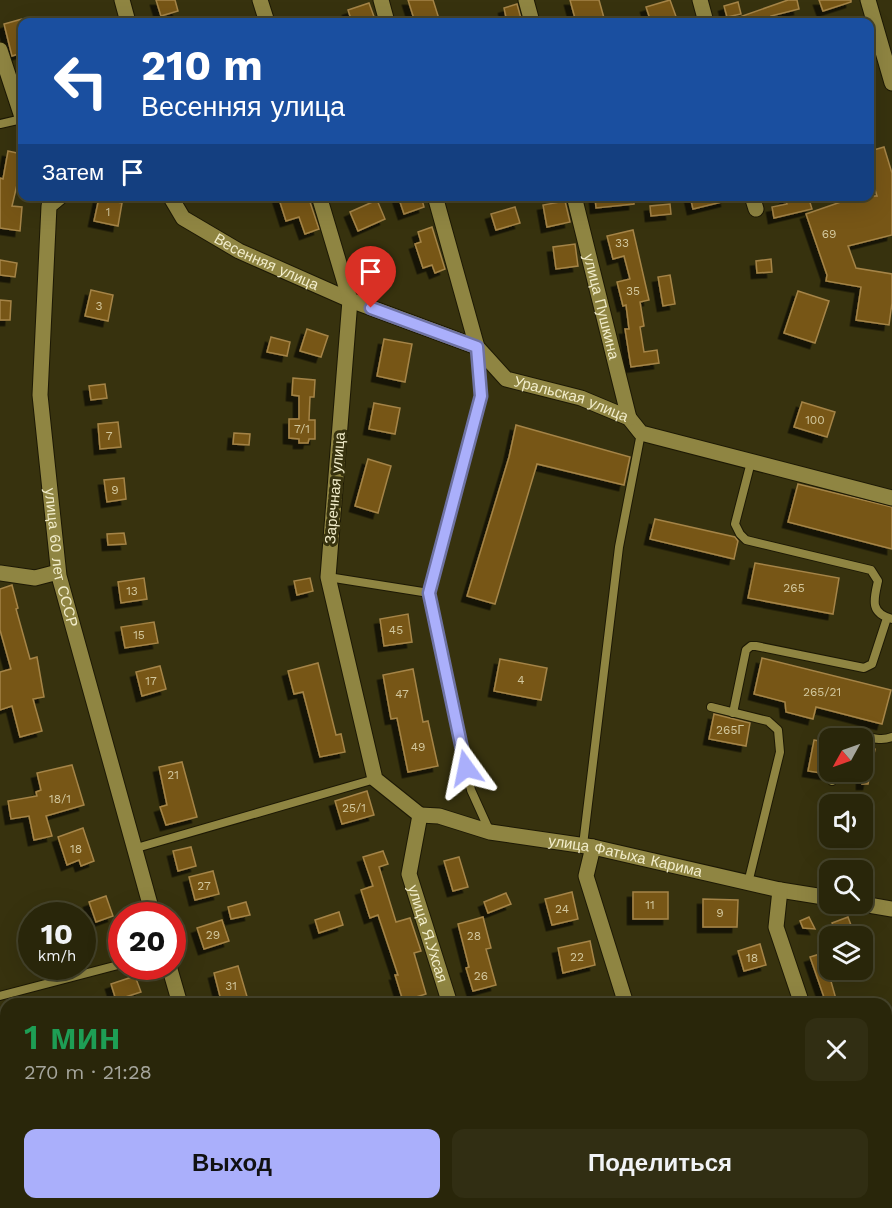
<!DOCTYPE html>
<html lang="ru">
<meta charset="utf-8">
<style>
body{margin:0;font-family:"Work Sans",sans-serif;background:#312e13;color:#f1f3f6;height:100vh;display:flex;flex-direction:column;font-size:22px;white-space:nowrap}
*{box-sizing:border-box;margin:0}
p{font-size:20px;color:#a5a59c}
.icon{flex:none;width:33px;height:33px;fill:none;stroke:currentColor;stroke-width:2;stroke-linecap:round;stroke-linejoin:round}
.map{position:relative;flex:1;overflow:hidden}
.panel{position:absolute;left:0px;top:998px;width:892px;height:212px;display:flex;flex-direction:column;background:#29260a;border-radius:18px 18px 0 0;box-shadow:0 6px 24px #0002,0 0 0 2px #45432b}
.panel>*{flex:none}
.top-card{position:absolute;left:18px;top:18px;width:856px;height:183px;border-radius:12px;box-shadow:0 6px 24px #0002,0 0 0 2px #45432b;background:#1a4fa0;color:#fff;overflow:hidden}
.needle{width:39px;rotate:230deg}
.buttons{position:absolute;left:819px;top:728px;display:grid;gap:12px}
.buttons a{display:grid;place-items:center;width:54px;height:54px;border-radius:12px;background:#29260a;box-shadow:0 6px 24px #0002,0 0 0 2px #45432b;font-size:30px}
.speed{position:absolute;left:18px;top:902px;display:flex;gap:12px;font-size:30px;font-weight:700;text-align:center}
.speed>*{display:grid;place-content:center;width:78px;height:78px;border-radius:50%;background:#29260a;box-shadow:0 6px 24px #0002,0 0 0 2px #45432b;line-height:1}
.speed small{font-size:15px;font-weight:400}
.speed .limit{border:9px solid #d22;background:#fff;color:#111}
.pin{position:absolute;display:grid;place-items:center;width:51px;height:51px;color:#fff;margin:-62px -26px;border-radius:50% 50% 50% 0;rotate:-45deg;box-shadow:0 0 6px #0007}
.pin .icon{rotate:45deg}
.me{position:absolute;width:66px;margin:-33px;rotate:348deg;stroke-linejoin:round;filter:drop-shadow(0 0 4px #0008)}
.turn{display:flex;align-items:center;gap:21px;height:126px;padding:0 24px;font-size:27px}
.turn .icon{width:78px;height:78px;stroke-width:2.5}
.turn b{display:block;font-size:42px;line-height:51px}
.then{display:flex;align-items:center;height:57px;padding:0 24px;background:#0003;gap:12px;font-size:22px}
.round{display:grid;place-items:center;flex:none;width:63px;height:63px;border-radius:12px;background:#312e13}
.summary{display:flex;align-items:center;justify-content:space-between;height:102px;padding:0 24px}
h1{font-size:36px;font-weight:600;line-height:45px;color:#1e9e55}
.cta{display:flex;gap:12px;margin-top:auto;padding:12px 24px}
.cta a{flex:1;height:69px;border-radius:12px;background:#aaaffb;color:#111;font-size:24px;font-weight:600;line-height:69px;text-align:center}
.cta a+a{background:#312e13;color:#f1f3f6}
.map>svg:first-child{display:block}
</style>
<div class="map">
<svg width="892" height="1208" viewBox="0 0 892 1208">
<defs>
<filter id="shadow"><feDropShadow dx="-5.5" dy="5.5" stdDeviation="0" flood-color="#0009"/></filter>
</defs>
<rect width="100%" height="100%" fill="#37320e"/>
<!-- building -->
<g fill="#775716" stroke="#a58447" stroke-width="1.5" filter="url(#shadow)">
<polygon points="156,0 175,0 178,11 161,16"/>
<polygon points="408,0 433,0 440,22 415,22"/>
<polygon points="570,0 599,0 604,18 587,22 576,22"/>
<polygon points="670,0 678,22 651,22 646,7"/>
<polygon points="788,0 797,0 799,9 771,16 773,22 729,22 728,21"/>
<polygon points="819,0 851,0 851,2 823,11"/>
<polygon points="738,2 741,14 727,17 724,6"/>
<polygon points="369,3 376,22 352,22 348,10"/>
<polygon points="517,4 522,22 507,22 504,8"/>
<polygon points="22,19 22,53 12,56 4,24"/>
<polygon points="884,147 892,173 892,235 848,246 856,268 892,274 892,303 889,325 856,320 861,287 826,281 827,275 806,214 858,196 877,196 870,174 870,151"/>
<polygon points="8,151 22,154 22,172 20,172 12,206 22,207 20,231 0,228 0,178 3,179"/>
<polygon points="278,196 308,196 319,229 305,234 299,217 286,221"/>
<polygon points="398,196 421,196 424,207 404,214"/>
<polygon points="595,196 634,196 634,204 596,208"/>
<polygon points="690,196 725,196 726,201 693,209"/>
<polygon points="785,196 808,196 812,209 774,218 772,207 787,204"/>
<polygon points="99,198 122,203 118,226 94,221"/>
<polygon points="377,200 385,219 358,231 350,212"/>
<polygon points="565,201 570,222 547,227 543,205"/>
<polygon points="670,204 671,214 651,216 650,206"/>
<polygon points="515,207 520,223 496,230 491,214"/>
<polygon points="432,227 445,269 435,273 432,265 423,268 415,244 421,242 418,232"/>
<polygon points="633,230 649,300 640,302 644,326 640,327 644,352 657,350 659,363 631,367 625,329 629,329 626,305 623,306 617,282 630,279 624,256 613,259 607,236"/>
<polygon points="575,244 578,266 556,269 553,247"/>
<polygon points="771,259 772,272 757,273 756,261"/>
<polygon points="0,260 17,263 15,277 0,275"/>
<polygon points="670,275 675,304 663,306 658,277"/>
<polygon points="91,290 113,295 108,321 85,316"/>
<polygon points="798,291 829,301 815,343 784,333"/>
<polygon points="0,300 11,301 10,320 0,320"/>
<polygon points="307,329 328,336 321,357 300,351"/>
<polygon points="271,337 290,342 287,356 267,352"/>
<polygon points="384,339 412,344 405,382 377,376"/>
<polygon points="293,378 315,380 314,397 310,397 309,420 315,420 315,439 309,439 308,443 299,443 299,439 289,438 289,419 299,419 299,396 292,395"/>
<polygon points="105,384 107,398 91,400 89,386"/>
<polygon points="802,402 835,412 827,437 794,427"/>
<polygon points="374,403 400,408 395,434 369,429"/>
<polygon points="118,422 121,447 100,449 98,424"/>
<polygon points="516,425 630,457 624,485 537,464 495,604 467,596 509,457"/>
<polygon points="234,433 250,434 249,445 233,444"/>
<polygon points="368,459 391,466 378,513 355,506"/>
<polygon points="124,478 126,499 107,502 104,480"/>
<polygon points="798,484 892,507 892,549 788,522"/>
<polygon points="655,519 735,537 738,541 734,559 650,539"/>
<polygon points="124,533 126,544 108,545 107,534"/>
<polygon points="755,563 839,578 833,614 748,598"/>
<polygon points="144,578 147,599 121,603 118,582"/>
<polygon points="310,578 313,591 297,595 294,581"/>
<polygon points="12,585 18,608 16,609 30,659 37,657 44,697 33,699 42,731 20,737 12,706 0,710 0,672 11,669 0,630 0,589"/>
<polygon points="408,614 412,642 384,646 380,619"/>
<polygon points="154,622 158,643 125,648 121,627"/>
<polygon points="762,658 891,690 882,724 816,707 813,719 786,712 785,702 754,694"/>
<polygon points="500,659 547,668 541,700 494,691"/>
<polygon points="318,663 336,735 341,734 345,752 320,757 303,692 294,694 288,671"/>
<polygon points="160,666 166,689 142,696 136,672"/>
<polygon points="413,669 423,722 428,721 438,766 408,772 397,718 391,719 383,675"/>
<polygon points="714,714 750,723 746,746 709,739"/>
<polygon points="814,740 830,743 830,767 827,774 808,771"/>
<polygon points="862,747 875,749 868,784 862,784"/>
<polygon points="182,762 197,817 166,825 160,807 167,805 159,767"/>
<polygon points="72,765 84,805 46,816 52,836 34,840 29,816 11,819 8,801 37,796 36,792 41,790 37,773"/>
<polygon points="367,791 374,815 342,824 335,801"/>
<polygon points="83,828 94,861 81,866 79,860 67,865 58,837"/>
<polygon points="191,847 196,866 178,871 173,851"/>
<polygon points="383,851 388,864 379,867 396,922 410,918 421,951 414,953 426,994 403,1001 395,975 398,975 378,915 370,918 361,890 373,886 363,857"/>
<polygon points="459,857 468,887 453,891 444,861"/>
<polygon points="213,871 219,894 195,900 189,877"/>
<polygon points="572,892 578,919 552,925 545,899"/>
<rect x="633" y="892" width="35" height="27"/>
<polygon points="506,893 511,904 488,913 484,902"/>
<polygon points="106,896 113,916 96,922 89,902"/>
<polygon points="703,899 738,900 737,927 703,927"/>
<polygon points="246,902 250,915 231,919 228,907"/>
<polygon points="339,912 343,925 319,933 315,920"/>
<polygon points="483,917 491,948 486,949 496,985 473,991 466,968 469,967 458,924"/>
<polygon points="809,917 815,929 803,928 800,921"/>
<polygon points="848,917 855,936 837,936 832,923"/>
<polygon points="222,920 229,941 204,949 197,928"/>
<polygon points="590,941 595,965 563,973 558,948"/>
<polygon points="760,944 766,965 744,971 738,951"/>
<polygon points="823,953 836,999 826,1003 810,957"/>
<polygon points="238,966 248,1000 235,1004 222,1004 214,973"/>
<polygon points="135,976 141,992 116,1000 111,984"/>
</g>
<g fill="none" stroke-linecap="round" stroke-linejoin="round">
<defs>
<g id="lane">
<polyline points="0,124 22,119"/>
<polyline points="477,350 481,396 429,593 471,790 490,832"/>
<path d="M751 462 735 524 740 534 746 540 871 570 878 581C874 599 869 613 892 619"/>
<polyline points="328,577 429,593"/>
<polyline points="711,707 768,721 778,730 780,752 748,883"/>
<polyline points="733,713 746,650 751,646 756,646 864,668 872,664 887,618"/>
<path d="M842 738 843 735C860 731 876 744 892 737"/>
<polyline points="832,781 834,771"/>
<polyline points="583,845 619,547 641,433"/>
<polyline points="133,849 375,779"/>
<polyline points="0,996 122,964"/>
</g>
<g id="street">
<polyline points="122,0 128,22"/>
<polyline points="260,0 267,22"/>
<polyline points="381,0 387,22"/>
<polyline points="526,0 532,22"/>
<polyline points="700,0 706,22"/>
<polyline points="868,0 892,83"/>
<polyline points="0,50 22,117"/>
<path id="s1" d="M61 196 49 206 40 395 59 576 153 915"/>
<path id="s2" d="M170 196 183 218 239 251 350 300 477 347"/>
<path id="s3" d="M319 196 350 300 328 577 375 779 420 815 409 874 450 1004"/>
<path id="s4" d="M435 196 477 347 506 379 581 398 629 418 641 433 892 498"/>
<path id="s5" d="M574 196 629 418"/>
<polyline points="752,196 756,209"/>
<polyline points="0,573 35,578 58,572"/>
<path id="s6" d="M420 815 439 816 490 832 593 847 780 890 830 898"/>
<polyline points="593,847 586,876 626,1004"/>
<polyline points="780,890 776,927 802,1004"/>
<polyline points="857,903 892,909"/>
<polyline points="169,966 180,1004"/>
<polyline points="243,1203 245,1208"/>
<polyline points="513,1203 515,1208"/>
<polyline points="690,1203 691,1208"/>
<polyline points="868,1203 870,1208"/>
</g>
</defs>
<!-- lane casing -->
<use href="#lane" stroke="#1d1905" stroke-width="10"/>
<!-- street casing -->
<use href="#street" stroke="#1d1905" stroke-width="17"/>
<!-- lane -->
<use href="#lane" stroke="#8f8542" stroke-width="8"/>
<!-- street -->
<use href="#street" stroke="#8f8542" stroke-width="15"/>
</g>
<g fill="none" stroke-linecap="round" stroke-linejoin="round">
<defs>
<polyline id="route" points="371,308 477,347 481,396 429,593 466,768"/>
</defs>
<!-- route casing -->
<use href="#route" stroke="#6e72a3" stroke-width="15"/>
<!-- route -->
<use href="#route" stroke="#aaaffb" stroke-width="10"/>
</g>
<g text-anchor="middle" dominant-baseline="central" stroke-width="6" stroke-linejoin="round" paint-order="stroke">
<!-- number labels -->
<g font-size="12" fill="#d3c89e">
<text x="108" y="212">1</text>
<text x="829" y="234">69</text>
<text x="622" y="243">33</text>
<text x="633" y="291">35</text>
<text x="99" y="306">3</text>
<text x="815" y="420">100</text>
<text x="302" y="429">7/1</text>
<text x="109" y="436">7</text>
<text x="115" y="490">9</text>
<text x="794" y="588">265</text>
<text x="132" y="591">13</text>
<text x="396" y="630">45</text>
<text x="139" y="635">15</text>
<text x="521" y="680">4</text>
<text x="151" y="681">17</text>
<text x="822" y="692">265/21</text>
<text x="402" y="694">47</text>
<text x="730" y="730">265Г</text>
<text x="418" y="747">49</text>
<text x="173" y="775">21</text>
<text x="60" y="799">18/1</text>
<text x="354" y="808">25/1</text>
<text x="76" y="849">18</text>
<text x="204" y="886">27</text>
<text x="650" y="905">11</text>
<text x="562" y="909">24</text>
<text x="720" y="913">9</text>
<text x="213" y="935">29</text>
<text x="474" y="936">28</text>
<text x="577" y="957">22</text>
<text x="752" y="958">18</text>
<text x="481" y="976">26</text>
<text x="231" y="986">31</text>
</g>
<!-- street labels -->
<g font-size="15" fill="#f2edcb" stroke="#37320e">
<text stroke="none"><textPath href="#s2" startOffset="120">Весенняя улица</textPath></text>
<text stroke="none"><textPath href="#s5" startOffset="114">улица Пушкина</textPath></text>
<text stroke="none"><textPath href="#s4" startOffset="268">Уральская улица</textPath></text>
<text transform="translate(335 488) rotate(-85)">Заречная улица</text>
<text stroke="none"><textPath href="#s1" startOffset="369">улица 60 лет СССР</textPath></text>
<text stroke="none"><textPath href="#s6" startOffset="210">улица Фатыха Карима</textPath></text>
<text stroke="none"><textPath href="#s3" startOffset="774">улица Я.Ухсая</textPath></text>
</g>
</g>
</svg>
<div class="buttons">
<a><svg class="needle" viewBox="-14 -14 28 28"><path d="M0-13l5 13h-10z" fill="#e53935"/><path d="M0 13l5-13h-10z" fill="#a5a59c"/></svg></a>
<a><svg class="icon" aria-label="sound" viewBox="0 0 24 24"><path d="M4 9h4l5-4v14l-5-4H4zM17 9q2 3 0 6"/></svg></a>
<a><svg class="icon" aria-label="search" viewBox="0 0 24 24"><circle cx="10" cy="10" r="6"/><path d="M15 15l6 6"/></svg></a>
<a><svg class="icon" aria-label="layers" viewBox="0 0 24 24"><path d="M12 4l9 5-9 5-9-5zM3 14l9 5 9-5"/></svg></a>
</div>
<div class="speed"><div>10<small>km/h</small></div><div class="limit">20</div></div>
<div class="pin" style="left:371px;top:308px;background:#d93025"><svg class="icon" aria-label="arrive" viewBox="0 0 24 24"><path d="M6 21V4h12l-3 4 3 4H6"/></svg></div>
<svg class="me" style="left:466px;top:768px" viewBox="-20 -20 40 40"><path d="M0-17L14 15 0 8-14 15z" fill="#aaaffb" stroke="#fff" stroke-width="4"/></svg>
<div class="top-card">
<div class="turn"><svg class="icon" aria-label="left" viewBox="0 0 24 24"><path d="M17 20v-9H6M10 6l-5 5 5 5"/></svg><div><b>210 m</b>Весенняя улица</div></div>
<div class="then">Затем<svg class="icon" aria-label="arrive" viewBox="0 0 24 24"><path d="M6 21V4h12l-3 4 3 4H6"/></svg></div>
</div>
<section class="panel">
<div class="summary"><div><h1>1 мин</h1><p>270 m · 21:28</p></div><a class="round"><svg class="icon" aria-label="close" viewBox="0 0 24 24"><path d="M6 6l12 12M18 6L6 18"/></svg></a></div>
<div class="cta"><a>Выход</a><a>Поделиться</a></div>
</section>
</div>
